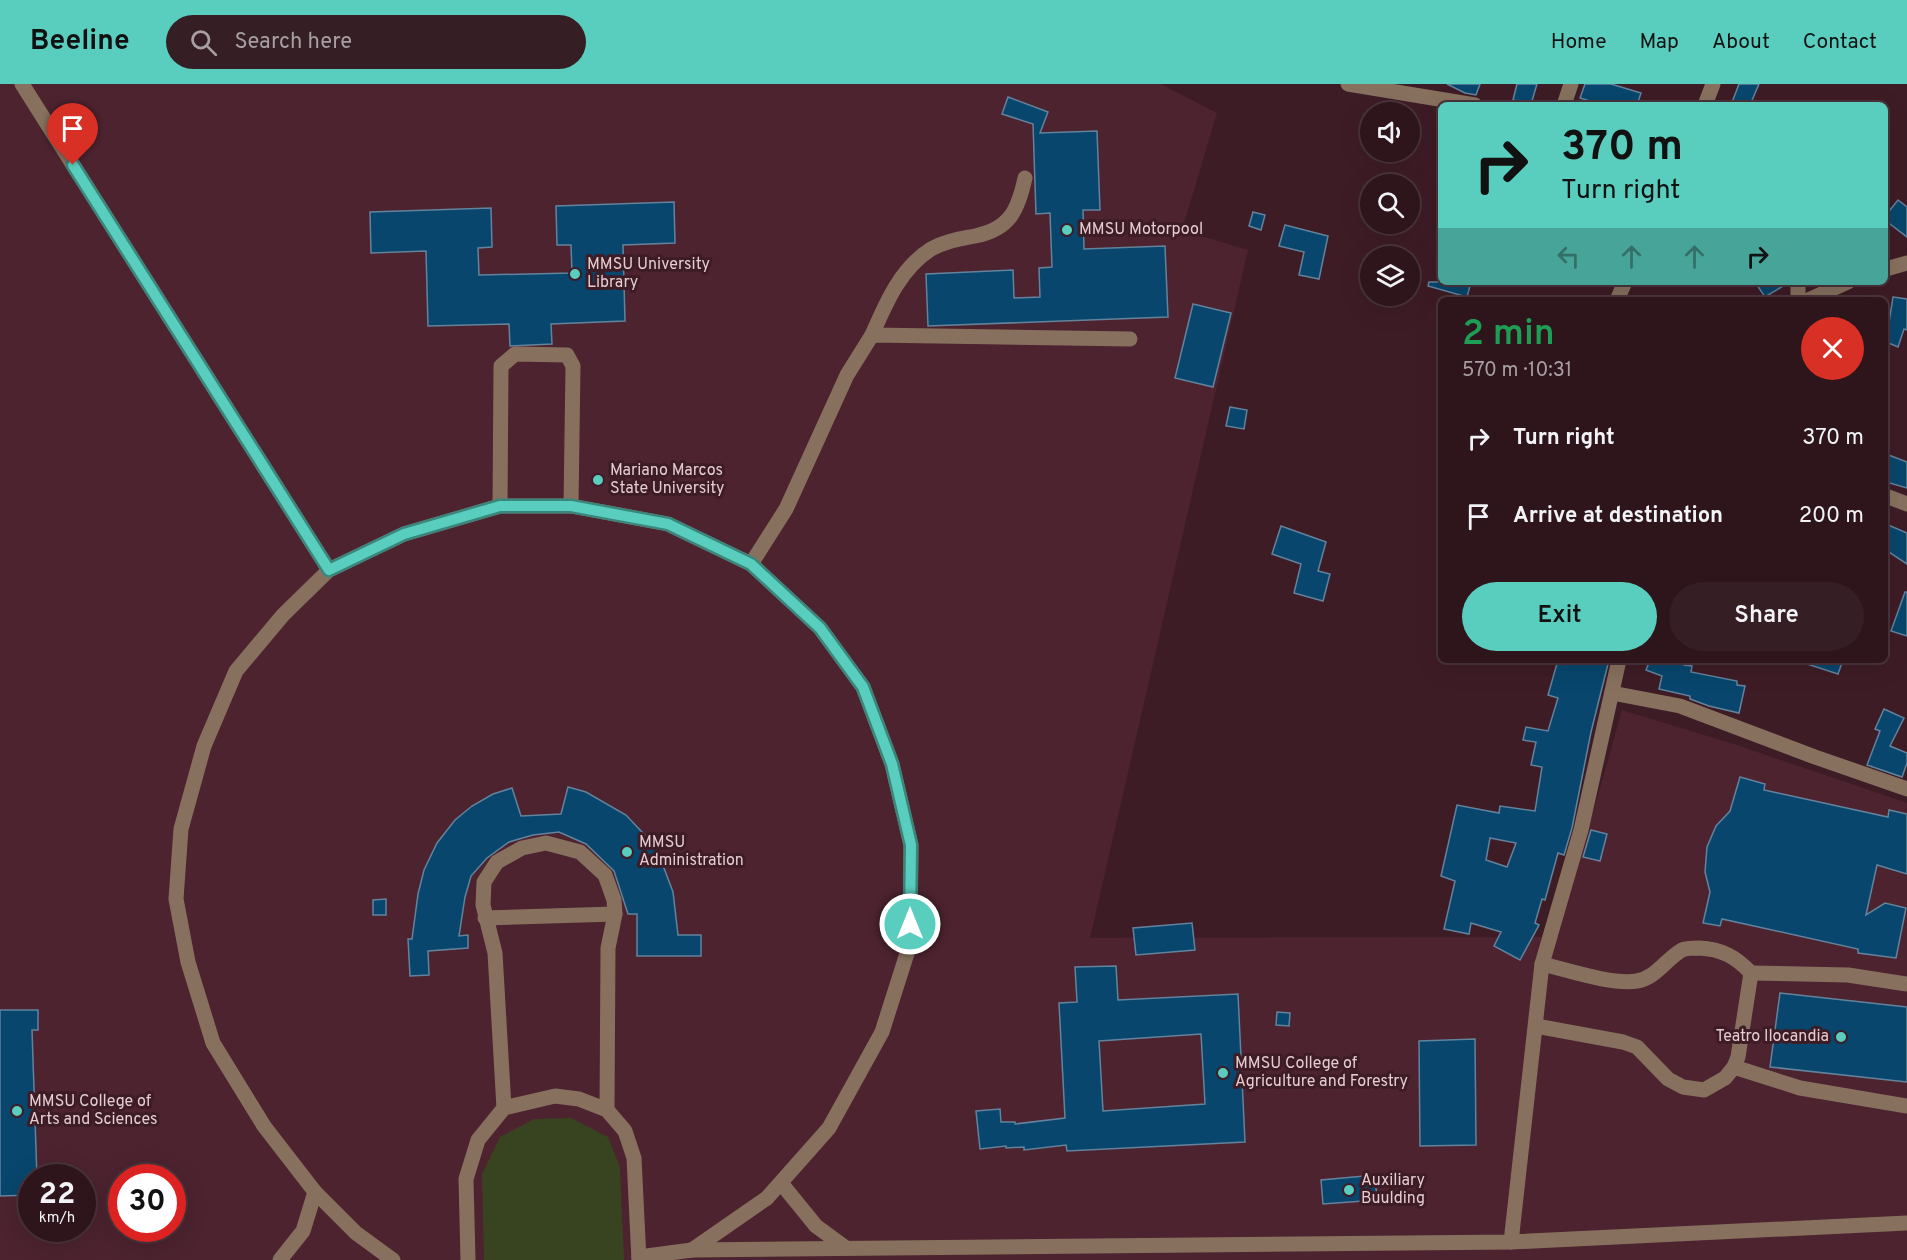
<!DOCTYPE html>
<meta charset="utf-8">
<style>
body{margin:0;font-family:Overpass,sans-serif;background:#361e25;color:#f1f3f6;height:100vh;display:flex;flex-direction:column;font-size:22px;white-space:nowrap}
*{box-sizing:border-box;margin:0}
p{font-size:20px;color:#a79fa3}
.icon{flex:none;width:33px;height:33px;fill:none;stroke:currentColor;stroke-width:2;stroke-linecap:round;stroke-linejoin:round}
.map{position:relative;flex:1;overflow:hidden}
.details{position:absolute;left:1438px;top:213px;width:450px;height:366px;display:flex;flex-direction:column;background:#2e151c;border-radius:9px;box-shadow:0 6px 24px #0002,0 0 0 2px #49343b}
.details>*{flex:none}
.hud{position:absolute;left:1438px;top:18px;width:450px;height:183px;border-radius:9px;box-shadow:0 6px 24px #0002,0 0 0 2px #49343b;background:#59cebe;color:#111;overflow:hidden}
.tools{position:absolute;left:1360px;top:18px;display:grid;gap:12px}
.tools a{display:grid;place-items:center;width:60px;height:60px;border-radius:50%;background:#2e151c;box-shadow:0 6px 24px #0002,0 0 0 2px #49343b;font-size:30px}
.speed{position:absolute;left:18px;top:1080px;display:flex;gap:12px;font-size:30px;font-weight:700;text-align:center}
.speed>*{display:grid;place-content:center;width:78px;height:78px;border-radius:50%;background:#2e151c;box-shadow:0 6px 24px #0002,0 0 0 2px #49343b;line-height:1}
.speed small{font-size:15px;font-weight:400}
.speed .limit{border:9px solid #d22;background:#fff;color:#111}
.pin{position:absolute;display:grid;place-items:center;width:51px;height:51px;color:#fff;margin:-62px -26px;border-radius:50% 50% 50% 0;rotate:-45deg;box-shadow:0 0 6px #0007}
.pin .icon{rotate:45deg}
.me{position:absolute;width:66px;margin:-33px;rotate:0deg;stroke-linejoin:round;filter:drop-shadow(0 0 4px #0008)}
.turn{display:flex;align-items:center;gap:21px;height:126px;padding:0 24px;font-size:27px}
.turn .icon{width:78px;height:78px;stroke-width:2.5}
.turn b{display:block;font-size:42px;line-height:51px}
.lanes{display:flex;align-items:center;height:57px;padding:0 24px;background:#0003;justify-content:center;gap:30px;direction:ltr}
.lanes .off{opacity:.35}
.round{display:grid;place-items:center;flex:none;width:63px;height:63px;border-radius:32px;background:#361e25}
.summary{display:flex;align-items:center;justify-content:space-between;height:102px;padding:0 24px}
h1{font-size:36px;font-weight:600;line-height:45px;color:#1e9e55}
.cta{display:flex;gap:12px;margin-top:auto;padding:12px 24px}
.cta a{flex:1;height:69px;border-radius:36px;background:#59cebe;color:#111;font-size:24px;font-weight:600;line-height:69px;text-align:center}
.cta a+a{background:#361e25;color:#f1f3f6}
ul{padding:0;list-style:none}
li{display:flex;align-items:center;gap:18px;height:78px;padding:0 24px}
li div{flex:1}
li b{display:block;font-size:22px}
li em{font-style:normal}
header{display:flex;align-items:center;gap:36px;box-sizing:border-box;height:84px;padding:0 30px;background:#59cebe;color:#111}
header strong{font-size:28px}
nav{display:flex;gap:33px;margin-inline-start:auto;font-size:21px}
.search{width:420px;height:54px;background:#361e25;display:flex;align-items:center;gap:15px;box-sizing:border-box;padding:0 21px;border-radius:33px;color:#a79fa3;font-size:22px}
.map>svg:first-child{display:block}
</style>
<header>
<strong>Beeline</strong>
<div class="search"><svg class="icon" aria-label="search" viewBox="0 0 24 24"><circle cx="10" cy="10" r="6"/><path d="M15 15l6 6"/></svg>Search here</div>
<nav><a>Home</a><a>Map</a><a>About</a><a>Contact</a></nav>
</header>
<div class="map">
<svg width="1907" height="1176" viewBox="0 0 1907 1176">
<rect width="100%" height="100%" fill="#3e1c26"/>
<!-- built -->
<path fill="#4c232f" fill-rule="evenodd" d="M0 0H1161L1217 29 1182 146 1248 166 1090 854 1558 853 1622 626 1734 660 1907 719V1176H0ZM32 1094H82V1144H32ZM122 1094H172V1144H122Z"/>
<!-- green -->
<polygon fill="#384320" points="571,1034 608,1053 620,1083 624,1176 484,1176 482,1090 500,1053 534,1035"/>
<!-- building -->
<g fill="#08466d" stroke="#63839d" stroke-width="1.5" fill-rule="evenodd">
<polygon points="1447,0 1480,0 1476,11 1465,9"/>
<polygon points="1517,0 1537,0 1531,20 1513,16"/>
<polygon points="1585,0 1611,0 1641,9 1637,21 1603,21 1580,14"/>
<polygon points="1739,0 1759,0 1750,21 1731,21"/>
<polygon points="1008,13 1048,28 1040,49 1097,47 1100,126 1083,126 1084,165 1165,162 1168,233 928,242 926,190 1013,186 1014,214 1040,213 1039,184 1052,183 1050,129 1036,130 1033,40 1002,30"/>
<polygon points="1898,116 1907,123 1907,153 1886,137 1886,131"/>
<polygon points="674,118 675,159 623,161 625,237 551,240 552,260 510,262 509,240 428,242 426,167 371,169 370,128 491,124 492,163 478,164 479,191 572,189 571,161 557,161 556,122"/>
<polygon points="1253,128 1265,131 1261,146 1249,142"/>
<polygon points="1285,141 1328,152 1319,195 1299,191 1304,168 1279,162"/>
<polygon points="1429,198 1471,198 1467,213 1428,202"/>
<polygon points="1755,198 1788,198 1788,199 1765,213"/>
<polygon points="1893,213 1907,215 1907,246 1904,245 1898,263 1886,258"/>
<polygon points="1193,220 1231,229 1213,303 1175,294"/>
<polygon points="1230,323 1247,326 1244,345 1226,342"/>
<polygon points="1886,370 1907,378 1907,404 1886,398"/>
<polygon points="1886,440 1907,449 1907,480 1886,466"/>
<polygon points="1281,442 1326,458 1318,487 1330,490 1323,517 1294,509 1301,480 1272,470"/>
<polygon points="1905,508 1907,508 1907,552 1891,547"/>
<path d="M1558 576H1609L1591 648 1572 744 1564 771 1558 769 1545 816 1542 815 1535 839 1539 841 1520 876 1494 862 1501 848 1471 839 1469 850 1444 845 1455 797 1441 792 1457 721 1499 729 1500 722 1535 727 1542 683 1531 681 1536 658 1523 656 1526 643 1548 647 1558 614 1548 611ZM1490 754 1516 759 1507 783 1486 776Z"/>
<polygon points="1650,576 1685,576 1684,581 1692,582 1691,588 1737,597 1737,601 1745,602 1739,629 1709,622 1690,615 1690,612 1659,605 1662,592 1646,586"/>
<polygon points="1804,576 1843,576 1838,590 1804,579"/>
<polygon points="1884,625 1904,634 1890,662 1907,669 1907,679 1902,693 1867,681 1880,647 1875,645"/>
<polygon points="1740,693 1765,700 1764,706 1888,733 1889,726 1907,730 1907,790 1877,781 1866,831 1885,819 1906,824 1896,874 1858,869 1858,865 1722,835 1720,842 1703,839 1710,808 1705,788 1707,763 1716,742 1730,727"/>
<polygon points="568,703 586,708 626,731 656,763 673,808 678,851 701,851 701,872 637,872 637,830 628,830 614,787 586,760 559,748 533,751 509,758 487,774 471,792 465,813 459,852 468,851 468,864 428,867 429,891 410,892 408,855 412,855 418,810 424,786 437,759 455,736 472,722 493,710 512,704 521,732 561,730"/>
<polygon points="1591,746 1607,750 1600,777 1583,773"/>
<polygon points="386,815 386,831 373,831 373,816"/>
<polygon points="1192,839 1195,866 1136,871 1133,844"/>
<path d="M1116 882 1118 916 1238 910 1245 1058 1067 1067 1066 1061 1024 1066V1063L1006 1064V1062L980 1065 976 1027 1000 1025 1001 1038H1015V1040L1065 1034 1059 919 1077 918 1075 883ZM1201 950 1205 1020 1103 1027 1099 957Z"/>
<polygon points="1780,909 1907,923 1907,998 1770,983"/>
<polygon points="0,926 38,926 38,946 32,946 37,1094 32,1094 32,1111 0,1112"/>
<polygon points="1277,928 1290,929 1289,942 1276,941"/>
<polygon points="1475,955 1476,1061 1420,1062 1419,957"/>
<polygon points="1375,1091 1377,1116 1323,1120 1321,1096"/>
</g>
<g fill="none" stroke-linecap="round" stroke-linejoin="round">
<!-- minor -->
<g stroke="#87715e" stroke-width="15">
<polyline points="22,0 329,486"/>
<polyline points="1348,0 1475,21"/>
<polyline points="1564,21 1571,0"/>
<polyline points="1705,21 1713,0"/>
<polyline points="1886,185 1907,179"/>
<polyline points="1798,198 1798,216"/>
<polyline points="1617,216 1625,198"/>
<polyline points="1808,216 1848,198"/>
<path d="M872 251C886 219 900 185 931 165 945 157 960 155 975 152 1010 145 1018 126 1025 94"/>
<polyline points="1886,412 1907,420"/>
<polyline points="500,422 501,282 515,270 567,271 573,282 571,422"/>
<polyline points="751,480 786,425 847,291 872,251 1130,255"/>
<polyline points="1612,609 1680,622 1815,673 1907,705"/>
<polyline points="485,834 615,830"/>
<polyline points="1751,889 1848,891 1907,900"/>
<path d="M1536 942 1623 958 1637 963 1668 995 1683 1003 1704 1006 1725 994 1734 983 1738 973 1751 889C1736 873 1722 865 1699 864 1694 864 1686 864 1682 866 1666 875 1656 894 1637 897 1611 901 1568 886 1542 880"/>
<polyline points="1734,983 1800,1004 1907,1022"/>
<polyline points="504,1024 495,869 483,821 484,798 497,778 522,764 546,759 580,768 605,791 614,816 615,830 608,864 607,1026"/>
<polyline points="781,1099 816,1142 846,1164"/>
<polyline points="1511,1158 1542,880 1581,746 1619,576"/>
<polyline points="639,1173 692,1166 1511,1158 1907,1139"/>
<polyline points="280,1176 303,1147 315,1108"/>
<polyline points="393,1176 356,1149 315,1108 264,1042 213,959 188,878 176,815 181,745 204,662 236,587 283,531 329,486 404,450 500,422 571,422 668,440 751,480 820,544 863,603 892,680 911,761 910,860 882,948 829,1044 767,1114 692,1166"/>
<polyline points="468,1176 466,1095 478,1056 504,1024 555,1012 579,1015 607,1026 625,1047 634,1074 639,1176"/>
</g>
</g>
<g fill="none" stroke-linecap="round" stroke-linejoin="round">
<defs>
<polyline id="route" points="73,81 329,486 404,450 500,422 571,422 668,440 751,480 820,544 863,603 892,680 911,761 910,840"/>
</defs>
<!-- route casing -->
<use href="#route" stroke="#3a867c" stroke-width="15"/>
<!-- route -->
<use href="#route" stroke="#59cebe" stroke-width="10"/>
</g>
<!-- markers -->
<g fill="#59cebe" stroke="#3e1c26" stroke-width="2">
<circle cx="1067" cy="146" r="6"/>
<circle cx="575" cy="190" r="6"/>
<circle cx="598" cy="396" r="6"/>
<circle cx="627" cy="768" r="6"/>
<circle cx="1841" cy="953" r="6"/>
<circle cx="1223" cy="989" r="6"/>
<circle cx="17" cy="1027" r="6"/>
<circle cx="1349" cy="1106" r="6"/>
</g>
<g text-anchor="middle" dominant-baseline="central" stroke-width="6" stroke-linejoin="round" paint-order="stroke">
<!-- poi labels -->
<g font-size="16" fill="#e4cdd1" stroke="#3e1c26" text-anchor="start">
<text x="1079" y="146">MMSU Motorpool</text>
<text x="587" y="181">MMSU University<tspan x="587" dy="18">Library</tspan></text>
<text x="610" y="387">Mariano Marcos<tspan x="610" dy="18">State University</tspan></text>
<text x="639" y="759">MMSU<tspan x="639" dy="18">Administration</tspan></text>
<text x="1829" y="953" text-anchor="end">Teatro Ilocandia</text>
<text x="1235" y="980">MMSU College of<tspan x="1235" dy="18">Agriculture and Forestry</tspan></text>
<text x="29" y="1018">MMSU College of<tspan x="29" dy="18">Arts and Sciences</tspan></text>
<text x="1361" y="1097">Auxiliary<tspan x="1361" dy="18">Buulding</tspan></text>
</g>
</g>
</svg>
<div class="tools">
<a><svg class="icon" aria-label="sound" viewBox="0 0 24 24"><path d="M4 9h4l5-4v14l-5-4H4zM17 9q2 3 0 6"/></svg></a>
<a><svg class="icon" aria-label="search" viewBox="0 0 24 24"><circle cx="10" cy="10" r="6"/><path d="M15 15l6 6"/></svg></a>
<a><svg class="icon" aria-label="layers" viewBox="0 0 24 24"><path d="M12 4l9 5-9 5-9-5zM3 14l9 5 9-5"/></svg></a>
</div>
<div class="speed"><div>22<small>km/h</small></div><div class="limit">30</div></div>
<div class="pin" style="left:73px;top:81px;background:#d93025"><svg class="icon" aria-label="arrive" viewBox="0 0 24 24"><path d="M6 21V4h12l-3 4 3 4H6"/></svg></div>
<svg class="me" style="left:910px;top:840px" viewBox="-20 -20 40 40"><circle r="17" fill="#59cebe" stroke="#fff" stroke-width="3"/><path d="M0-11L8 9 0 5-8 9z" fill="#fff"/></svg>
<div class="hud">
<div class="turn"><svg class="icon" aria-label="right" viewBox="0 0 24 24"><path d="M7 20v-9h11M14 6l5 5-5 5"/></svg><div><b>370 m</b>Turn right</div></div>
<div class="lanes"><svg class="icon off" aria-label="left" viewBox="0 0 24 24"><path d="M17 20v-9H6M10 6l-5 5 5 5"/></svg><svg class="icon off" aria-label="ahead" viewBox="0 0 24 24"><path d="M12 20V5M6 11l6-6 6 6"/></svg><svg class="icon off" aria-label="ahead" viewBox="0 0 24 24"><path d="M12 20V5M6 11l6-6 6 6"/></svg><svg class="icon" aria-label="right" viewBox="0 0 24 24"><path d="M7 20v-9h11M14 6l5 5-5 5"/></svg></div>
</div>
<section class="details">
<div class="summary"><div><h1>2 min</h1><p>570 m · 10:31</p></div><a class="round" style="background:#d93025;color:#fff"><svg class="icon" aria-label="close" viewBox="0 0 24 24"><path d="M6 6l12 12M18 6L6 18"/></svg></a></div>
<ul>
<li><svg class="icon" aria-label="right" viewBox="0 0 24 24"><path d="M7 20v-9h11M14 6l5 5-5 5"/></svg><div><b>Turn right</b></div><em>370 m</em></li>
<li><svg class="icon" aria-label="arrive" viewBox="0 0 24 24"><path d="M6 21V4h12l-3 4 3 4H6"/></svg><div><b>Arrive at destination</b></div><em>200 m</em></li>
</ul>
<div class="cta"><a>Exit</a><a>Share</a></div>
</section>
</div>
